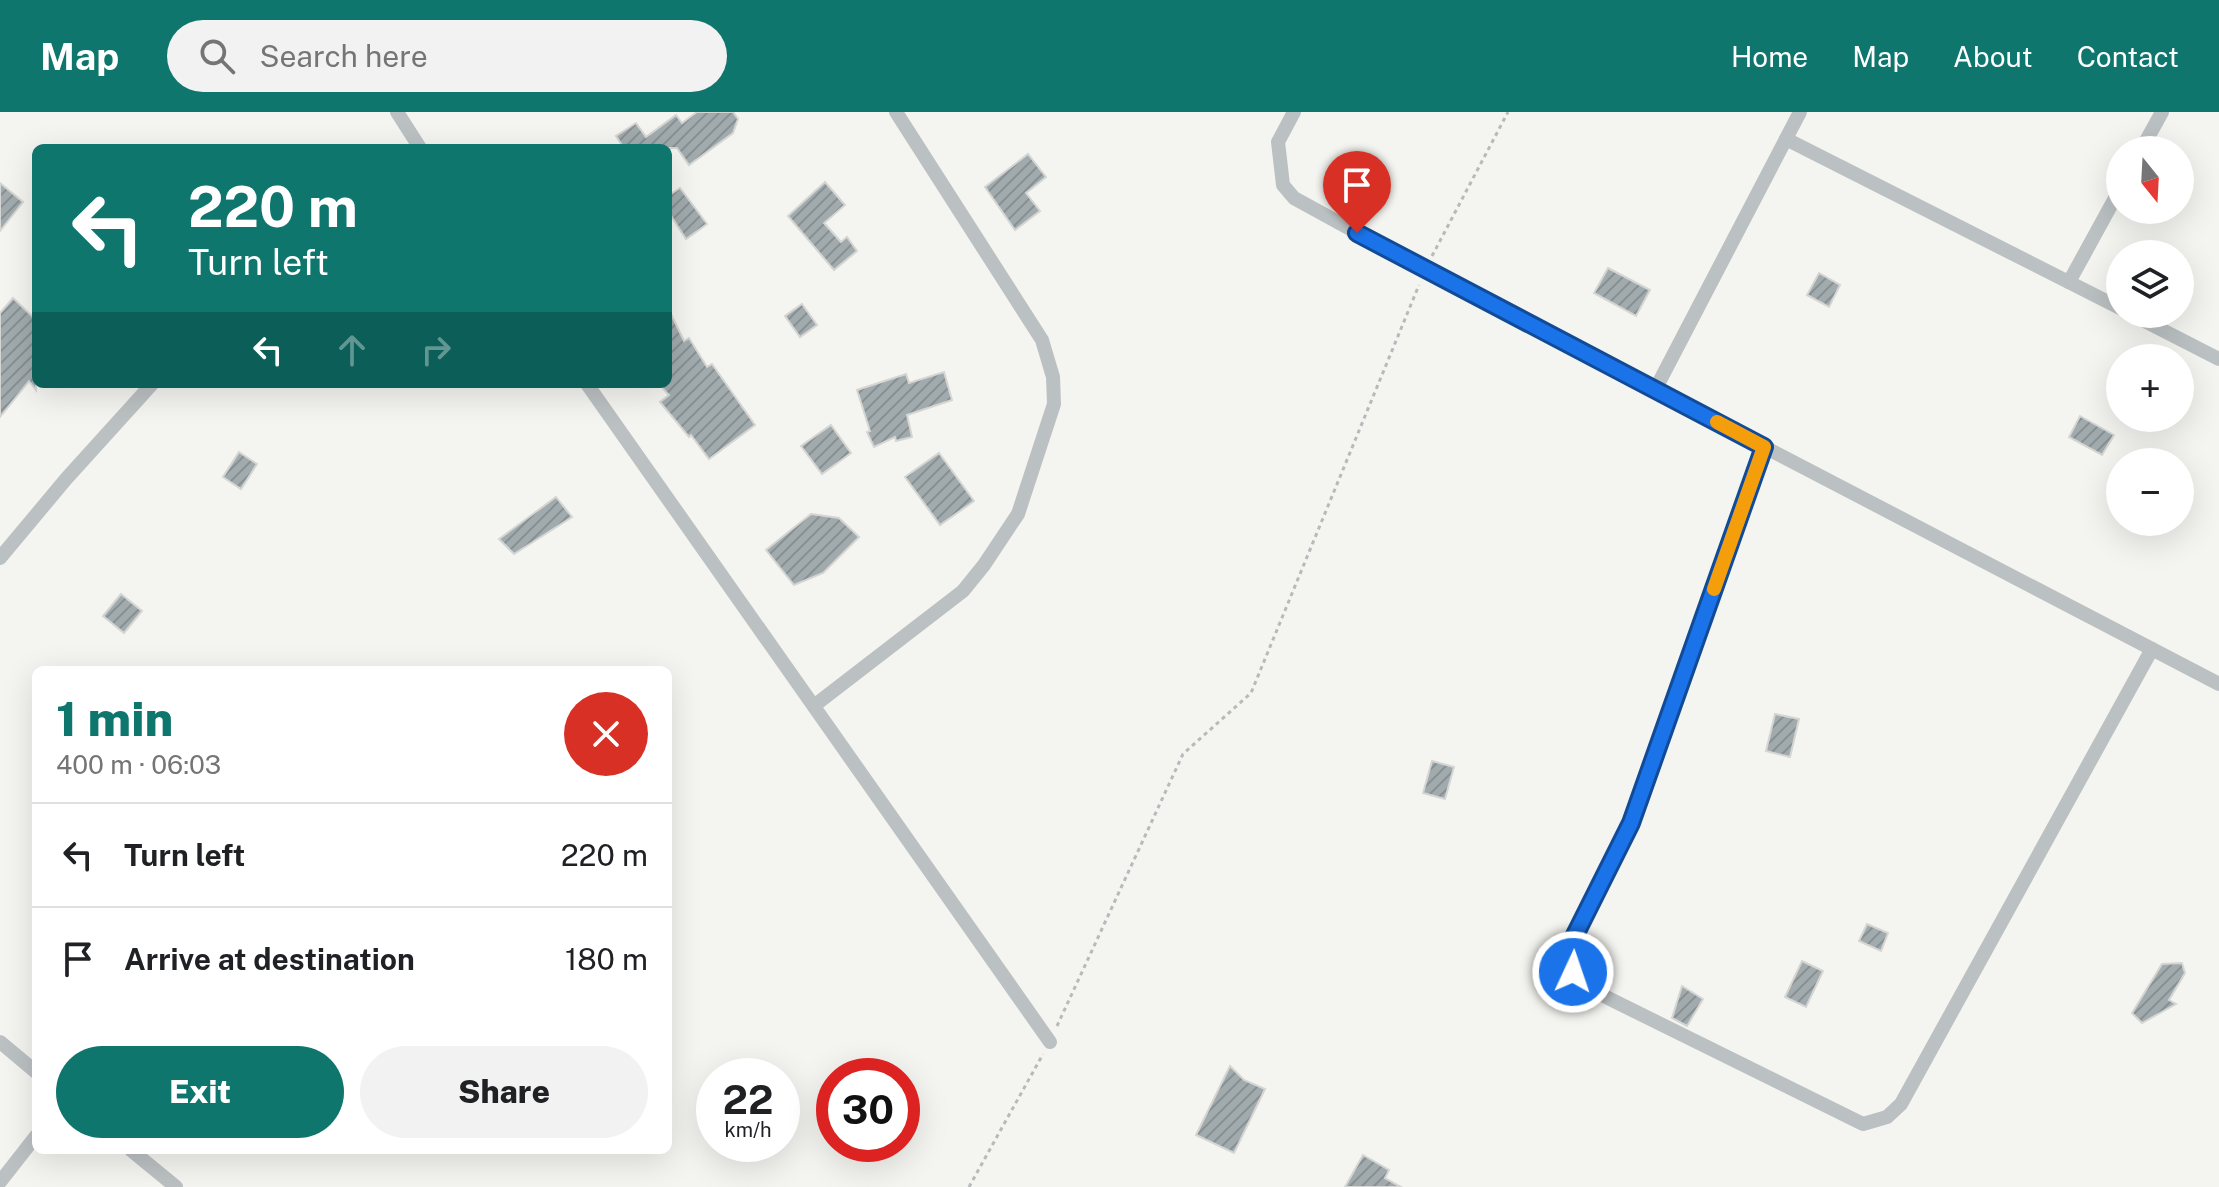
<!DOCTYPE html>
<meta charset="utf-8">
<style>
body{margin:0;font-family:"Public Sans",sans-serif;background:#f2f2f2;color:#202124;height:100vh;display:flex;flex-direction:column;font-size:30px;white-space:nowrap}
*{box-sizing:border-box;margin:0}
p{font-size:26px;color:#757577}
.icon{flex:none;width:44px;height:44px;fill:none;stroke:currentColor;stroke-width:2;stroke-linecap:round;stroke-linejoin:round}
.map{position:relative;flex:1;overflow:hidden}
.side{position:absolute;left:32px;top:554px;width:640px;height:488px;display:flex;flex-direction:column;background:#fff;border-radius:12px;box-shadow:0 8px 32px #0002}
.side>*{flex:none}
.guide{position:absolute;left:32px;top:32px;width:640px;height:244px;border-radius:12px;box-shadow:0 8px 32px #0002;background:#0f766e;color:#fff;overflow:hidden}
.needle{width:52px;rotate:162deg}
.fabs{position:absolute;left:2106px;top:24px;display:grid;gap:16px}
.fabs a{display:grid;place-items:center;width:88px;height:88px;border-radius:50%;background:#fff;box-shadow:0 8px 32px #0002;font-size:40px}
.speed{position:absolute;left:696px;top:946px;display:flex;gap:16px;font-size:40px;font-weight:700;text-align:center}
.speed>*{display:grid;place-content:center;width:104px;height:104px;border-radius:50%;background:#fff;box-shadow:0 8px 32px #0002;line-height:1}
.speed small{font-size:20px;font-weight:400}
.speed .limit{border:12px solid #d22;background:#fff;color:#111}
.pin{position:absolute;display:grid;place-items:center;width:68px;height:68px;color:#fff;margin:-82px -34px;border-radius:50% 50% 50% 0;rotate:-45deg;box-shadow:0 0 8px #0007}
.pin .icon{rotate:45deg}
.me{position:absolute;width:88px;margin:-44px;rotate:3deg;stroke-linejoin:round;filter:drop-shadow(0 0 6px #0008)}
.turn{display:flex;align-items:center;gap:28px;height:168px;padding:0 24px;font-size:36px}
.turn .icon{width:104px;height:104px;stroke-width:2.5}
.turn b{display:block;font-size:56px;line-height:68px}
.lanes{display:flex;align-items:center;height:76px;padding:0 24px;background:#0003;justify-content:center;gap:40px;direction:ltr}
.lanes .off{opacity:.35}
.round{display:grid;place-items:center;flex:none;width:84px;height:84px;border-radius:42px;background:#f2f2f2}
.overview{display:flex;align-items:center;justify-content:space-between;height:136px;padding:0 24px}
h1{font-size:48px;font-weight:800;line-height:60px;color:#0f766e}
.action{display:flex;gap:16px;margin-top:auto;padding:16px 24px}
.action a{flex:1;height:92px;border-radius:48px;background:#0f766e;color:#fff;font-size:32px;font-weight:800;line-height:92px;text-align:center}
.action a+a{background:#f2f2f2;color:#202124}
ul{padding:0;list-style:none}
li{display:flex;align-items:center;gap:24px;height:104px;padding:0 24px;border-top:2px solid #e0e0e0}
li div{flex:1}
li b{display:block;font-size:30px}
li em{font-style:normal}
header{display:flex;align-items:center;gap:48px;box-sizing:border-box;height:112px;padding:0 40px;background:#0f766e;color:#fff}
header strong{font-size:38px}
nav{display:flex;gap:44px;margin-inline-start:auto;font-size:28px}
.search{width:560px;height:72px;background:#f2f2f2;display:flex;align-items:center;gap:20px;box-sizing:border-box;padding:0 28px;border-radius:44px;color:#757577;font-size:30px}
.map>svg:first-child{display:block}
</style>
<header>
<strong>Map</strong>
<div class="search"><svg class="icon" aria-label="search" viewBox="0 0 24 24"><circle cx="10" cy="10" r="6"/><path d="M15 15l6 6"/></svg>Search here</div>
<nav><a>Home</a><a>Map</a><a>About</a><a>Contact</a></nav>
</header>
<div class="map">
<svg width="2219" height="1075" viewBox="0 0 2219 1075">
<defs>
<pattern id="building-hatch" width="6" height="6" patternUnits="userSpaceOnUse" patternTransform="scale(2)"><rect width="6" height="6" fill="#a1abae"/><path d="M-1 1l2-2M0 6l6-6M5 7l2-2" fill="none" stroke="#879093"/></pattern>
</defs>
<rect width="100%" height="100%" fill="#f4f4f0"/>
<!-- building -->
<g fill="url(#building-hatch)" stroke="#d5d5d3" stroke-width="2">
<polygon points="697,0 733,0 738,7 733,21 689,53 677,36 624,36 616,24 636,11 646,25 676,3 682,11"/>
<polygon points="1028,42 1046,65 1026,81 1040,99 1015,118 985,75"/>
<polygon points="825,70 845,93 824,111 841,130 847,125 857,139 834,158 788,104"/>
<polygon points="0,71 23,90 0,119"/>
<polygon points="680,76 707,112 686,127 668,99 668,84"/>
<polygon points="1608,156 1650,178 1636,204 1594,181"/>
<polygon points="1819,161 1840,173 1829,195 1807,183"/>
<polygon points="13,186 36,208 36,278 29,269 0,305 0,201"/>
<polygon points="802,192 817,213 800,225 785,204"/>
<polygon points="668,196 684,229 689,226 707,255 712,252 755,313 709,347 691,323 689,325 660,290 669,283 659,272 668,272"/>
<polygon points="944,260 952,288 907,303 912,325 896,329 895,325 874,335 867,320 870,319 857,278 906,262 909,271"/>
<polygon points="2080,304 2114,323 2102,343 2069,325"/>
<polygon points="831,313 851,341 822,362 801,334"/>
<polygon points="239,340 257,352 241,377 223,365"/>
<polygon points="939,341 974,389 940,413 905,365"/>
<polygon points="556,385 572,405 514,442 499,427"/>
<polygon points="811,402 839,406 859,425 823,461 794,473 766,438"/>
<polygon points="121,482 142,499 124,521 103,504"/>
<polygon points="1775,602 1799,607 1790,645 1766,639"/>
<polygon points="1432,649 1454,655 1445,687 1423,681"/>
<polygon points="1867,812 1888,821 1881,839 1859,829"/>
<polygon points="1802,849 1823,859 1806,895 1785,885"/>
<polygon points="2182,851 2185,861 2169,888 2176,892 2142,911 2132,901 2162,852"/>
<polygon points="1682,874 1703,887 1687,914 1672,906"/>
<polygon points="1230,954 1244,968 1265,977 1234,1041 1196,1023"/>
<polygon points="1363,1043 1389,1058 1385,1066 1401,1075 1345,1075"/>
</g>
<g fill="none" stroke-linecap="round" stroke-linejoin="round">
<!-- path -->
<g stroke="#b7babc" stroke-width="3" stroke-dasharray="4 4" stroke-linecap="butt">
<polyline points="1432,144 1508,0"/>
<polyline points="1057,914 1183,642 1251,581 1419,173"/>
<polyline points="969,1075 1043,942"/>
</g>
<!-- street -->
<g stroke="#bbc0c2" stroke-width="14">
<polyline points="397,0 420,36"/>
<polyline points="1294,0 1278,30 1283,73 1294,86 1425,158 2219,572"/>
<polyline points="1786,27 2120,196"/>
<polyline points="2141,38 2162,0"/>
<polyline points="2069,170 2120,77"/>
<polyline points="2131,202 2219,247"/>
<polyline points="587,272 1050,930"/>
<polyline points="1655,278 1800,0"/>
<polyline points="1764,335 1631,711 1568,837 1573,860 1589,876 1614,889 1863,1012 1887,1005 1901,992 2152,537"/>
<polyline points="0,446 66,367 152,272"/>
<polyline points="815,593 963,479 984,453 1018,402 1054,292 1053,265 1042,228 896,0"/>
<polyline points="0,930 36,960"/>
<polyline points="131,1038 176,1075"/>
<polyline points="0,1070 36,1024"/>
</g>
</g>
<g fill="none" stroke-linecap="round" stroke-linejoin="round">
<defs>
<polyline id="route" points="1357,121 1764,335 1631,711 1568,837 1573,860"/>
</defs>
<!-- route casing -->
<use href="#route" stroke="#114b97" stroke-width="20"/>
<!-- route -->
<use href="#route" stroke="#1a73e8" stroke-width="14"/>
<!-- slow -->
<polyline stroke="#f59e0b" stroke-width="14" points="1714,477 1764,335 1717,310"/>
</g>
</svg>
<div class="fabs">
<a><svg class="needle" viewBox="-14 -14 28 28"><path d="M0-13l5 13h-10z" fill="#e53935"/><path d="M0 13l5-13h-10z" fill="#757577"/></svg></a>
<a><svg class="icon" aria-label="layers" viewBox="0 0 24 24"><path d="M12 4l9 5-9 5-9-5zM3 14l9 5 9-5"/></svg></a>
<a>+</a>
<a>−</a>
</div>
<div class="speed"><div>22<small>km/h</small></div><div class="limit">30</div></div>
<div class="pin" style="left:1357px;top:121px;background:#d93025"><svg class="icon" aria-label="arrive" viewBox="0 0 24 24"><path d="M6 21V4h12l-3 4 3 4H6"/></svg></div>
<svg class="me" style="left:1573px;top:860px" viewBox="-20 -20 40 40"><circle r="17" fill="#1a73e8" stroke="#fff" stroke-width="3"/><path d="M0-11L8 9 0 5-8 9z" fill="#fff"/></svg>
<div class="guide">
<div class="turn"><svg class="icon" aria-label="left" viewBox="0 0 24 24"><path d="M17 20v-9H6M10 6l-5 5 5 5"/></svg><div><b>220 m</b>Turn left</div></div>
<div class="lanes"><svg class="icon" aria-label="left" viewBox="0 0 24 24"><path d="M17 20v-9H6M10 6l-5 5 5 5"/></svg><svg class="icon off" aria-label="ahead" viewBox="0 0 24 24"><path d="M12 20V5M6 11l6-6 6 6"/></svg><svg class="icon off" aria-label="right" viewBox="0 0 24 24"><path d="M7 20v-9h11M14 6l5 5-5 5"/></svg></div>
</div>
<section class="side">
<div class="overview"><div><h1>1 min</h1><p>400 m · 06:03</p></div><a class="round" style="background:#d93025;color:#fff"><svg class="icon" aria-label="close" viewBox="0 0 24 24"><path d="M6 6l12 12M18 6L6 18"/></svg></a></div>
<ul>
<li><svg class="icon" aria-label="left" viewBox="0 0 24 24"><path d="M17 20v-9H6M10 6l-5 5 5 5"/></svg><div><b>Turn left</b></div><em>220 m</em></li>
<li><svg class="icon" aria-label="arrive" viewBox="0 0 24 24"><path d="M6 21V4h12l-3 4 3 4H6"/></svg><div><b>Arrive at destination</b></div><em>180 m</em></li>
</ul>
<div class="action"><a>Exit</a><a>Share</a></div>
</section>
</div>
